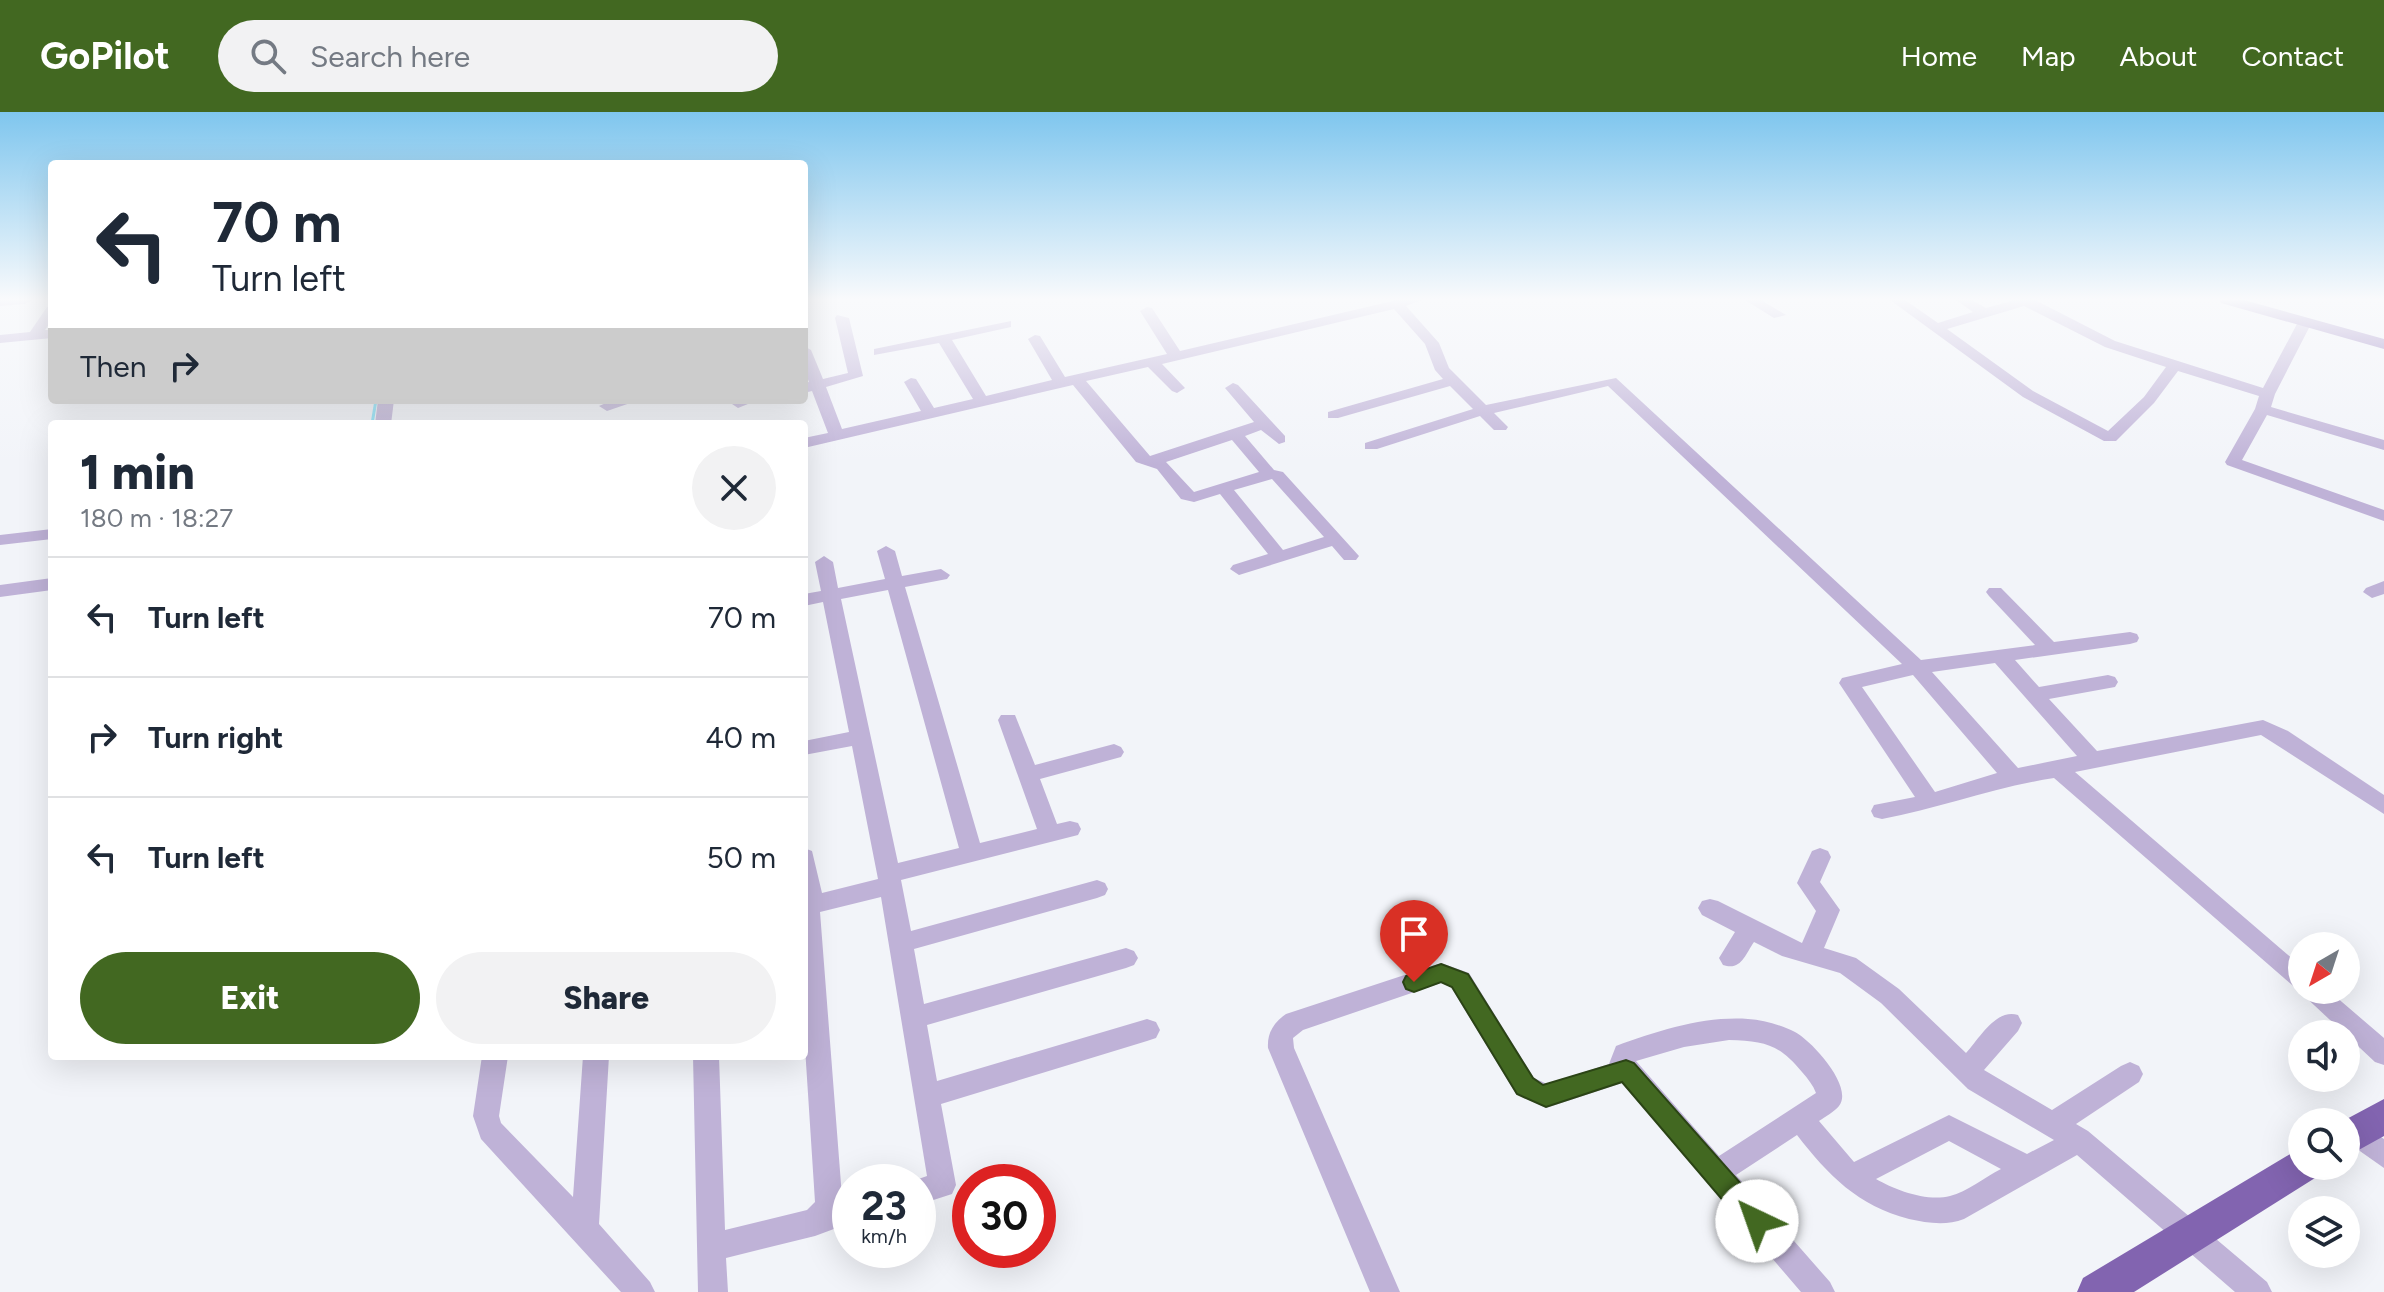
<!DOCTYPE html>
<meta charset="utf-8">
<style>
body{margin:0;font-family:Figtree,sans-serif;background:#f2f2f3;color:#1f2937;height:100vh;display:flex;flex-direction:column;font-size:30px;white-space:nowrap}
*{box-sizing:border-box;margin:0}
p{font-size:26px;color:#747a83}
.icon{flex:none;width:44px;height:44px;fill:none;stroke:currentColor;stroke-width:2;stroke-linecap:round;stroke-linejoin:round}
.map{position:relative;flex:1;overflow:hidden}
.sheet{position:absolute;left:48px;top:308px;width:760px;height:640px;display:flex;flex-direction:column;background:#fff;border-radius:8px;box-shadow:0 8px 32px #0002}
.sheet>*{flex:none}
.hud{position:absolute;left:48px;top:48px;width:760px;height:244px;border-radius:8px;box-shadow:0 8px 32px #0002;background:#fff;color:#1f2937;overflow:hidden}
.needle{width:52px;rotate:219deg}
.buttons{position:absolute;left:2288px;top:820px;display:grid;gap:16px}
.buttons a{display:grid;place-items:center;width:72px;height:72px;border-radius:50%;background:#fff;box-shadow:0 8px 32px #0002;font-size:40px}
.speed{position:absolute;left:832px;top:1052px;display:flex;gap:16px;font-size:40px;font-weight:700;text-align:center}
.speed>*{display:grid;place-content:center;width:104px;height:104px;border-radius:50%;background:#fff;box-shadow:0 8px 32px #0002;line-height:1}
.speed small{font-size:20px;font-weight:400}
.speed .limit{border:12px solid #d22;background:#fff;color:#111}
.pin{position:absolute;display:grid;place-items:center;width:68px;height:68px;color:#fff;margin:-82px -34px;border-radius:50% 50% 50% 0;rotate:-45deg;box-shadow:0 0 8px #0007}
.pin .icon{rotate:45deg}
.me{position:absolute;width:88px;margin:-44px;rotate:318deg;stroke-linejoin:round;filter:drop-shadow(0 0 6px #0008)}
.turn{display:flex;align-items:center;gap:28px;height:168px;padding:0 32px;font-size:36px}
.turn .icon{width:104px;height:104px;stroke-width:2.5}
.turn b{display:block;font-size:56px;line-height:68px}
.then{display:flex;align-items:center;height:76px;padding:0 32px;background:#0003;gap:16px;font-size:30px}
.round{display:grid;place-items:center;flex:none;width:84px;height:84px;border-radius:42px;background:#f2f2f3}
.summary{display:flex;align-items:center;justify-content:space-between;height:136px;padding:0 32px}
h1{font-size:48px;font-weight:800;line-height:60px}
.cta{display:flex;gap:16px;margin-top:auto;padding:16px 32px}
.cta a{flex:1;height:92px;border-radius:48px;background:#426821;color:#fff;font-size:32px;font-weight:800;line-height:92px;text-align:center}
.cta a+a{background:#f2f2f3;color:#1f2937}
ul{padding:0;list-style:none}
li{display:flex;align-items:center;gap:24px;height:120px;padding:0 32px;border-top:2px solid #e0e1e3}
li div{flex:1}
li b{display:block;font-size:30px}
li em{font-style:normal}
header{display:flex;align-items:center;gap:48px;box-sizing:border-box;height:112px;padding:0 40px;background:#426821;color:#fff}
header strong{font-size:38px}
nav{display:flex;gap:44px;margin-inline-start:auto;font-size:28px}
.search{width:560px;height:72px;background:#f2f2f3;display:flex;align-items:center;gap:20px;box-sizing:border-box;padding:0 28px;border-radius:44px;color:#747a83;font-size:30px}
.map>svg:first-child{display:block}
</style>
<header>
<strong>GoPilot</strong>
<div class="search"><svg class="icon" aria-label="search" viewBox="0 0 24 24"><circle cx="10" cy="10" r="6"/><path d="M15 15l6 6"/></svg>Search here</div>
<nav><a>Home</a><a>Map</a><a>About</a><a>Contact</a></nav>
</header>
<div class="map">
<svg width="2384" height="1180" viewBox="0 0 2384 1180">
<rect width="100%" height="100%" fill="#f2f4f9"/>
<g fill="none" stroke-linecap="round" stroke-linejoin="round">
<!-- stream -->
<polyline stroke="#83e0f8" stroke-width="3" points="372,312 376,288"/>
<!-- minor -->
<g fill="#bfb2d7" fill-rule="evenodd">
<polygon points="0,188 32,188 25,192 0,194"/>
<path d="M1397 188H1422L1406 194 1439 231 1449 256 1486 293 1616 266 1921 548 2035 533 1989 484 1986 480 1989 476H2001L2054 530 2130 520 2137 522 2139 526 2137 530 2130 532 2015 548 2039 575 2108 563 2115 565 2118 570 2115 575 2049 587 2097 639 2263 608 2288 619 2384 683V702L2261 623 2075 660 2302 855V878H2328L2384 926V953L2375 950 2299 879 2054 666C1995 675 1940 696 1882 707L1874 705 1871 699 1874 693 1915 685 1839 571 1842 566 1902 552 1608 274 1494 301 1508 315 1506 318H1494L1480 304 1377 337H1365V331L1473 297 1450 274 1338 306H1328V300L1443 267 1435 258 1425 232 1394 197 1162 252 1185 276 1177 281 1172 279 1148 255 1086 269 1150 344 1254 310 1225 276 1233 271 1238 273 1285 324V330L1279 332 1261 318 1245 324 1274 358 1283 360 1359 444 1356 448H1344L1332 434 1239 463 1230 457 1233 453 1268 442 1220 382 1194 390 1181 387 1157 357 1136 350 1073 273 804 336V326L828 321 812 279 804 281V271L809 270 804 257V234L811 238 823 267 848 261 835 206 837 203 849 206 863 264 826 275 842 317 921 299 904 270 911 266 916 267 934 296 973 287 939 231 874 243V237L879 236 1011 209V215L952 228 986 284 1052 268 1028 227 1035 223 1040 224 1065 265 1167 242 1140 199 1147 195 1152 196 1180 239ZM1232 328 1259 360 1194 380 1166 350ZM1272 367 1324 425 1283 438 1234 378ZM1995 551 2077 644 2018 656 1932 560ZM1913 563 1997 661 1935 680 1862 575Z"/>
<polygon points="1745,188 1761,188 1786,203 1774,206"/>
<path d="M1890 188H1905L1938 211 1973 200 1956 188H1972L1986 196 2015 188H2035L2115 229 2263 276 2298 210 2310 207 2312 210 2275 282 2271 295 2384 328V338L2267 303 2242 348 2384 398V409L2227 353 2225 350 2255 297 2259 284 2178 259 2154 291 2116 329H2104L2023 285ZM2024 194 2105 235 2166 255 2144 285 2108 319 2033 279 1947 217Z"/>
<polygon points="52,194 52,208 45,218 52,218 52,226 0,231 0,223 30,220 47,195"/>
<polygon points="378,288 394,288 391,312 375,312"/>
<polygon points="613,288 639,288 607,299 599,294"/>
<polygon points="726,288 758,288 738,296"/>
<polygon points="52,417 52,427 0,433 0,423"/>
<path d="M886 434 895 439 902 464 941 457 950 463 947 467 905 475 980 731 1037 717 998 608 1001 603H1015L1035 653 1114 632 1121 635 1124 640 1121 645 1040 667 1057 712 1070 709 1078 711 1081 717 1078 723 901 768 911 819 1097 768 1105 771 1108 777 1105 783 1097 786 914 837 924 892 1126 836 1134 839 1138 846 1134 853 1126 856 927 913 937 969 1147 907 1156 910 1160 918 1156 926 1147 929 941 992 956 1073 952 1082 918 1093V1070H910L927 1064 881 785 820 800 842 1085 850 1083V1111L815 1124 726 1146 728 1180H698L693 944H719L725 1118 807 1098 815 1090 804 920V736L812 739 822 781 878 767 852 634 804 643V629L849 620 823 490 804 494V482L821 479 815 450 824 444 833 450 838 476 885 467 877 439ZM888 478 959 736 898 751 841 487Z"/>
<polygon points="52,466 52,478 0,485 0,473"/>
<polygon points="2384,469 2384,482 2372,486 2363,480 2366,476"/>
<path d="M1820 736 1828 739 1831 745 1820 770 1840 798 1824 836 1856 846 1899 877 1966 941C1979 927 1996 896 2018 903L2022 911 2018 919 1984 958 2052 998 2121 954 2130 950 2139 954 2143 962 2139 970 2076 1012 2088 1019 2267 1170 2272 1180H2235L2077 1043 1964 1107C1946 1114 1927 1111 1909 1107 1858 1094 1828 1063 1797 1023L1736 1063 1830 1170 1835 1180H1801L1622 971 1546 996 1516 982 1451 875 1441 871 1303 918 1293 926 1294 936 1400 1180H1370L1268 936C1267 921 1274 910 1286 902L1441 851 1469 861 1534 966 1547 972 1609 952 1616 934C1658 919 1703 904 1748 907 1764 908 1781 913 1795 920 1812 929 1854 975 1839 994 1834 1000 1825 1005 1819 1009L1854 1050 1949 1003 2027 1042 2054 1028 1968 977 1881 891 1840 861 1782 844 1754 830C1745 843 1741 859 1723 853L1719 846 1735 820 1702 803 1698 796 1702 789 1710 787 1718 789 1802 831 1816 799 1797 771 1812 739ZM1729 928C1764 929 1779 932 1802 960 1808 967 1813 973 1816 981L1719 1044 1636 949 1684 935ZM1949 1029 2001 1057C1985 1065 1967 1080 1950 1084 1927 1090 1895 1078 1876 1067Z"/>
<polygon points="482,944 508,944 499,1004 501,1011 573,1085 583,944 609,944 599,1112 650,1170 655,1180 621,1180 481,1027 473,1004"/>
<polygon points="2356,1009 2384,1027 2384,1056 2347,1030 2347,1012"/>
</g>
<!-- major -->
<polygon fill="#9279bb" fill-rule="evenodd" points="2219,188 2244,188 2384,227 2384,237 2221,191"/>
<!-- highway -->
<g fill="#8264b0" fill-rule="evenodd">
<polygon points="2384,987 2384,1024 2346,1045 2346,1010 2341,1010"/>
<polygon points="2302,1035 2302,1054 2321,1054 2315,1066 2134,1180 2077,1180 2083,1166"/>
</g>
</g>
<!-- sky -->
<linearGradient id="sky" x2="0" y2="1"><stop stop-color="#7fc6ee"/><stop offset="0.53" stop-color="#f9fafc"/><stop offset="1" stop-color="#f9fafc" stop-opacity="0"/></linearGradient>
<rect width="2384" height="353" fill="url(#sky)"/>
<!-- route -->
<polygon fill="#426821" stroke="#2b4415" stroke-width="2" points="1441,852 1468,862 1533,966 1543,973 1626,948 1634,951 1766,1100 1770,1109 1766,1118 1757,1121 1748,1118 1622,970 1546,995 1517,982 1452,875 1441,870 1414,880 1406,877 1403,870 1406,864"/>
</svg>
<div class="buttons">
<a><svg class="needle" viewBox="-14 -14 28 28"><path d="M0-13l5 13h-10z" fill="#e53935"/><path d="M0 13l5-13h-10z" fill="#747a83"/></svg></a>
<a><svg class="icon" aria-label="sound" viewBox="0 0 24 24"><path d="M4 9h4l5-4v14l-5-4H4zM17 9q2 3 0 6"/></svg></a>
<a><svg class="icon" aria-label="search" viewBox="0 0 24 24"><circle cx="10" cy="10" r="6"/><path d="M15 15l6 6"/></svg></a>
<a><svg class="icon" aria-label="layers" viewBox="0 0 24 24"><path d="M12 4l9 5-9 5-9-5zM3 14l9 5 9-5"/></svg></a>
</div>
<div class="speed"><div>23<small>km/h</small></div><div class="limit">30</div></div>
<div class="pin" style="left:1414px;top:870px;background:#d93025"><svg class="icon" aria-label="arrive" viewBox="0 0 24 24"><path d="M6 21V4h12l-3 4 3 4H6"/></svg></div>
<svg class="me" style="left:1757px;top:1109px" viewBox="-20 -20 40 40"><circle r="19" fill="#fff"/><path d="M0-13L10 11 0 6-10 11z" fill="#426821"/></svg>
<div class="hud">
<div class="turn"><svg class="icon" aria-label="left" viewBox="0 0 24 24"><path d="M17 20v-9H6M10 6l-5 5 5 5"/></svg><div><b>70 m</b>Turn left</div></div>
<div class="then">Then<svg class="icon" aria-label="right" viewBox="0 0 24 24"><path d="M7 20v-9h11M14 6l5 5-5 5"/></svg></div>
</div>
<section class="sheet">
<div class="summary"><div><h1>1 min</h1><p>180 m · 18:27</p></div><a class="round"><svg class="icon" aria-label="close" viewBox="0 0 24 24"><path d="M6 6l12 12M18 6L6 18"/></svg></a></div>
<ul>
<li><svg class="icon" aria-label="left" viewBox="0 0 24 24"><path d="M17 20v-9H6M10 6l-5 5 5 5"/></svg><div><b>Turn left</b></div><em>70 m</em></li>
<li><svg class="icon" aria-label="right" viewBox="0 0 24 24"><path d="M7 20v-9h11M14 6l5 5-5 5"/></svg><div><b>Turn right</b></div><em>40 m</em></li>
<li><svg class="icon" aria-label="left" viewBox="0 0 24 24"><path d="M17 20v-9H6M10 6l-5 5 5 5"/></svg><div><b>Turn left</b></div><em>50 m</em></li>
</ul>
<div class="cta"><a>Exit</a><a>Share</a></div>
</section>
</div>
